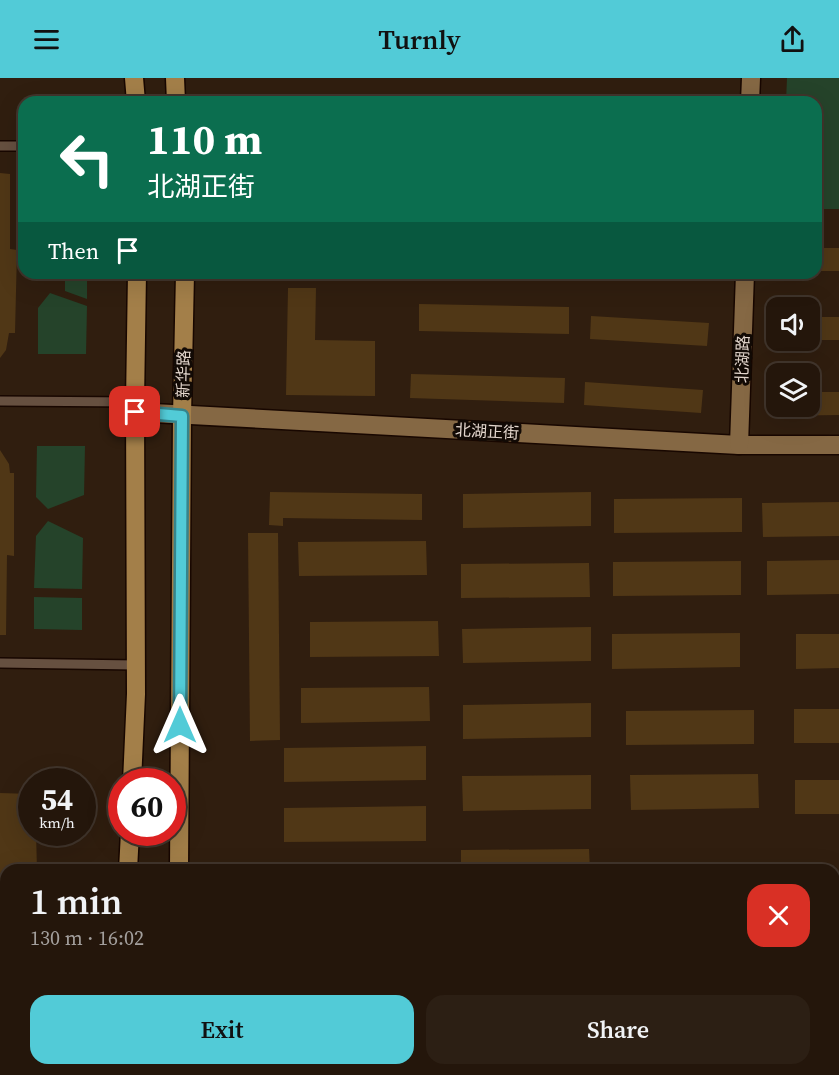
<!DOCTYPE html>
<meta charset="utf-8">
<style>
body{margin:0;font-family:"Source Serif 4","Noto Sans SC",serif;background:#2c1f14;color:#f1f3f6;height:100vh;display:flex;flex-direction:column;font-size:22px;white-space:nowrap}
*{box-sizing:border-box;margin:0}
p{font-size:20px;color:#a39f9d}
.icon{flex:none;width:33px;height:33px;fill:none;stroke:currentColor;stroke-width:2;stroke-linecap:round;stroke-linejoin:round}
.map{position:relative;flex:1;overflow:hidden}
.panel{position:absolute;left:0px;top:786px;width:840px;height:212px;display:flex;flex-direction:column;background:#24160b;border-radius:18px 18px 0 0;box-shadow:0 6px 24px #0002,0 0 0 2px #41352c}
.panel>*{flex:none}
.hud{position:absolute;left:18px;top:18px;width:804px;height:183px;border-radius:18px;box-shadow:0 6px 24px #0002,0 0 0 2px #41352c;background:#0b6e4f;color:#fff;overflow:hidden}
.controls{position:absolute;left:766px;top:219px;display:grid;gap:12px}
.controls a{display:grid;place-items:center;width:54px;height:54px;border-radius:12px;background:#24160b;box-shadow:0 6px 24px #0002,0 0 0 2px #41352c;font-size:30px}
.speed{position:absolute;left:18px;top:690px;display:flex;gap:12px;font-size:30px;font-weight:700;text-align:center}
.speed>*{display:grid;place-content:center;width:78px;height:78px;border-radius:50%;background:#24160b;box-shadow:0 6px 24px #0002,0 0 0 2px #41352c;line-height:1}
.speed small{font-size:15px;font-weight:400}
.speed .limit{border:9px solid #d22;background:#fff;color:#111}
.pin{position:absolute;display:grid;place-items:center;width:51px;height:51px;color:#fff;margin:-26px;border-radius:12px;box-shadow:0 3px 9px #0006}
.me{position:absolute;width:66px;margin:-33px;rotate:0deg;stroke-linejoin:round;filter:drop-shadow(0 0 4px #0008)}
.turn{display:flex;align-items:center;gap:21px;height:126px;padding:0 30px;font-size:27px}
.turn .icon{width:78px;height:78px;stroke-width:2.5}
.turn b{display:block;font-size:42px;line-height:51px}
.then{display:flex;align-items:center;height:57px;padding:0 30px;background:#0003;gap:12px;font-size:22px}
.round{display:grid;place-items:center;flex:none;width:63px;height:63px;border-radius:18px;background:#2c1f14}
.headline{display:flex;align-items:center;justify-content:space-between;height:102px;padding:0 30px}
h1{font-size:36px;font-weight:600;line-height:45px}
.action{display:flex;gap:12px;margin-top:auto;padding:12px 30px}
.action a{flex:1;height:69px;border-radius:18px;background:#52cbd7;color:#111;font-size:24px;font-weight:600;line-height:69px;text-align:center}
.action a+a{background:#2c1f14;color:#f1f3f6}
header{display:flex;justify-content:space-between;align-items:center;height:78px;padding:0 30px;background:#52cbd7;color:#111;font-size:27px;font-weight:600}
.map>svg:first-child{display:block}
</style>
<header><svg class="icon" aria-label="menu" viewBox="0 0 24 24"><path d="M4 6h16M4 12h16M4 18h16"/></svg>Turnly<svg class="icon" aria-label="share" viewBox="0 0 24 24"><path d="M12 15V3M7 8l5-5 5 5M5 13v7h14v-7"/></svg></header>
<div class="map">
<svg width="839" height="997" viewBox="0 0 839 997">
<rect width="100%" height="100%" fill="#301e0f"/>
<!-- green -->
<g fill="#25432a">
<polygon points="787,0 839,0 839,131 823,131 816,128 816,24 786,24"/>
<polygon points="81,195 87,195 87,221 65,213 65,201"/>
<polygon points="50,215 87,228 86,276 38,276 38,230"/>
<polygon points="37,368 85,368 84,417 48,431 36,419"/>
<polygon points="48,443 83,460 82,511 34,510 36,458"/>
<polygon points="34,519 82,520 82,552 34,551"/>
</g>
<!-- building -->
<g fill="#503716">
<polygon points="0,95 10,96 10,171 17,172 15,255 9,255 6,272 0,280"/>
<rect x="816" y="170" width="23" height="23"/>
<polygon points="683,195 708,195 708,198 683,197"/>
<polygon points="288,210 316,210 315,262 375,263 375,318 286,317"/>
<polygon points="419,226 569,229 569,256 419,253"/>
<polygon points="591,238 709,245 707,268 590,261"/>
<rect x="810" y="239" width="29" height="23"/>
<polygon points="769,240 777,240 777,263 770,263"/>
<polygon points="411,296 565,300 564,325 410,320"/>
<polygon points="585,304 703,312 701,335 584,327"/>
<polygon points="810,314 839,314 839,337 771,338 770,315 777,315 777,328 810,328"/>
<polygon points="0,372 9,386 10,395 14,395 14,478 7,477 6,557 0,557"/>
<polygon points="270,414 422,416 422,442 283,440 283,448 269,447"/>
<polygon points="591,414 591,448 463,450 463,416"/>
<polygon points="742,420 742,454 614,455 614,421"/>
<polygon points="839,424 839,458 763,459 762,425"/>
<polygon points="248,455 278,455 280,662 250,663"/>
<polygon points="426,463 427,497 299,498 298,464"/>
<polygon points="839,482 839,516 767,517 767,483"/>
<polygon points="741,483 741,517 613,518 613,484"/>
<polygon points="589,485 590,519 461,520 461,486"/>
<polygon points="438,543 439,578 310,579 310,544"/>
<polygon points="591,549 591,583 463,585 462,551"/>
<polygon points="740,555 740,589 612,591 612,556"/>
<polygon points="796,556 839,556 839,590 796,591"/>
<polygon points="429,609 430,643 301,645 301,610"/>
<polygon points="591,625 591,659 463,661 463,627"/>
<rect x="794" y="631" width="45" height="34"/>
<polygon points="754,632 754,666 626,667 626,633"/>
<polygon points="426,668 426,702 284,704 284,670"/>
<polygon points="758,696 759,730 631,732 630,697"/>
<polygon points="591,697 591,731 463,733 462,698"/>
<rect x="795" y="702" width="44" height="34"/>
<polygon points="0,715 32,716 32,754 36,754 37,792 6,792 6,825 0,825"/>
<polygon points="426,728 426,763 284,764 284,730"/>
<polygon points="589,771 590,792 461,792 461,772"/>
<polygon points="429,787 429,792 287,792 287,789"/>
</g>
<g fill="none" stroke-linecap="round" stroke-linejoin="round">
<defs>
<g id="lane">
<polyline points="0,68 24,68"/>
<polyline points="0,323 135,324"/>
<polyline points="0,585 136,587"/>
</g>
<g id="secondary">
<polyline points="750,24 751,0"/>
<polyline points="135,334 739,367 839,367"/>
<polyline points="739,367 745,195"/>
<polyline points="813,997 828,992"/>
</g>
<g id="primary">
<polyline points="134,0 136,24"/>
<polyline points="175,0 176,24"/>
<polyline points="132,704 136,616 135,324 137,195"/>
<polyline points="128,792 130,754"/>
<polyline points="179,792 182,338 185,195"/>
<polyline points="119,992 119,997"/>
<polyline points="175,997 175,992"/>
</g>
</defs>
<!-- lane casing -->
<use href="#lane" stroke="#180700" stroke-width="12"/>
<!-- secondary casing -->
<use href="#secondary" stroke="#180700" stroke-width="21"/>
<!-- primary casing -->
<use href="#primary" stroke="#180700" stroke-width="21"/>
<!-- lane -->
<use href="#lane" stroke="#665040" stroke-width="9"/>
<!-- secondary -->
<use href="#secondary" stroke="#856844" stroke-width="18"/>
<!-- primary -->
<use href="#primary" stroke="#a37f49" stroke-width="18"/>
</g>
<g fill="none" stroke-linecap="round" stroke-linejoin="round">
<defs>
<polyline id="route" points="135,334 182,338 180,647"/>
</defs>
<!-- route casing -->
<use href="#route" stroke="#35848c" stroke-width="15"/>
<!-- route -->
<use href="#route" stroke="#52cbd7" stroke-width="10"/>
</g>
<g text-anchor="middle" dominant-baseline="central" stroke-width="6" stroke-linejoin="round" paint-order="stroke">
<!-- street labels -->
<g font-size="16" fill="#e2d5cc" stroke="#120a05">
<text transform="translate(742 281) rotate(-88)">北湖路</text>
<text transform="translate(183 296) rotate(-89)">新华路</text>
<text transform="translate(487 353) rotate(3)">北湖正街</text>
</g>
</g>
</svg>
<div class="controls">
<a><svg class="icon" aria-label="sound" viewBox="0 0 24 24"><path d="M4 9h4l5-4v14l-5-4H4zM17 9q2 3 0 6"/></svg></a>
<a><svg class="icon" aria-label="layers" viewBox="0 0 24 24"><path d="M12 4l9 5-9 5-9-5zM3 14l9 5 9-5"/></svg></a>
</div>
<div class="speed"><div>54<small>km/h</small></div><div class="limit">60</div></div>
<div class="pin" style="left:135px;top:334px;background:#d93025"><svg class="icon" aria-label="arrive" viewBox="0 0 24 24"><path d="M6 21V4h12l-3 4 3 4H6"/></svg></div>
<svg class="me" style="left:180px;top:647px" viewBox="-20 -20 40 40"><path d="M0-17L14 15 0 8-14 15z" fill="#52cbd7" stroke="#fff" stroke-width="4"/></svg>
<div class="hud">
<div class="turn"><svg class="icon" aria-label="left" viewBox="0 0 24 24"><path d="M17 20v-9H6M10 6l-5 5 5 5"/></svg><div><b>110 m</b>北湖正街</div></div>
<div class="then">Then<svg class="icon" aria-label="arrive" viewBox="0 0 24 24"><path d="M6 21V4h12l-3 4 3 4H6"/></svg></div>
</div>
<section class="panel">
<div class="headline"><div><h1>1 min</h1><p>130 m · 16:02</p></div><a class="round" style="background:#d93025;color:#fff"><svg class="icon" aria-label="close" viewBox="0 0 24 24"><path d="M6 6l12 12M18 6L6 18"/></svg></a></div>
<div class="action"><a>Exit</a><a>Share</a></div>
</section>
</div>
